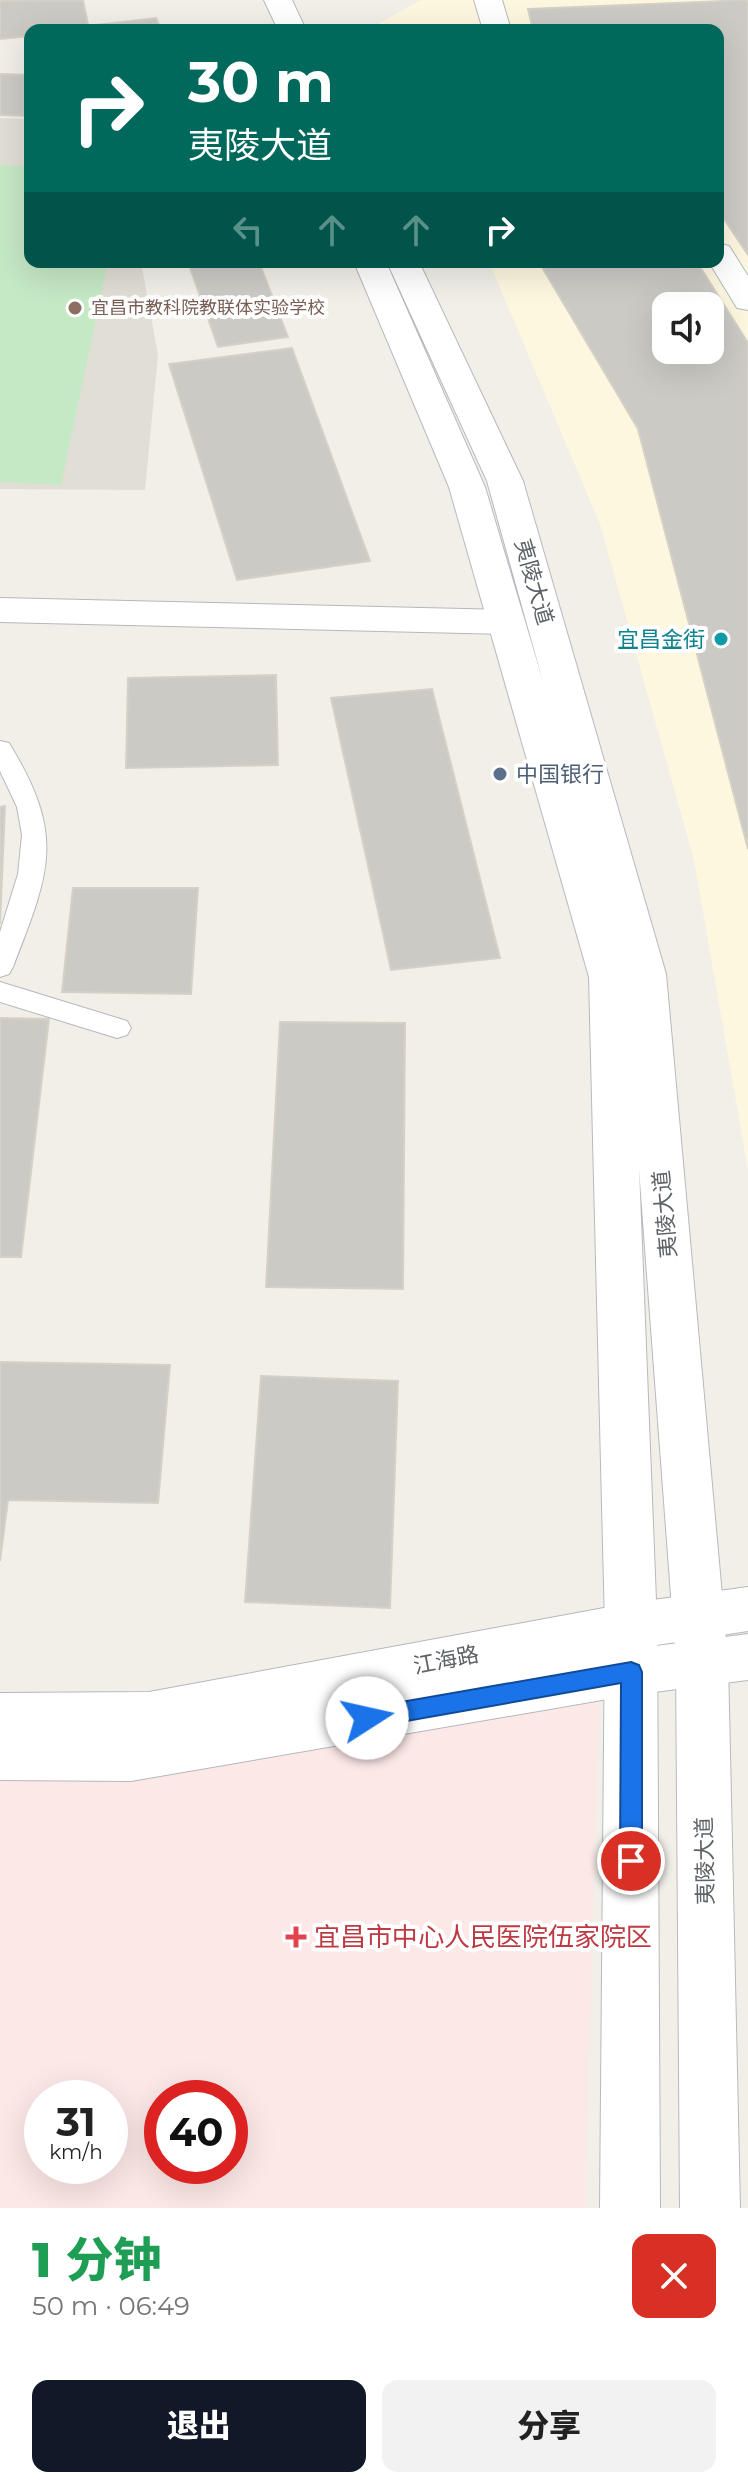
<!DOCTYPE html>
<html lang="zh">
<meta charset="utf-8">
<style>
body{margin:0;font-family:Montserrat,"Noto Sans SC",sans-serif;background:#f2f2f2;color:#222;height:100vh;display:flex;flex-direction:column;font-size:30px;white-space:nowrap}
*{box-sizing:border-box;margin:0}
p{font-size:26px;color:#767676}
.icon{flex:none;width:44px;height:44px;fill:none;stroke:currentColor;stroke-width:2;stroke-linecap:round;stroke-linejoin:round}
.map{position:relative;height:2208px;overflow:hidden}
.sheet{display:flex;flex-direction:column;background:#fff;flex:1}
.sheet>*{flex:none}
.guide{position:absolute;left:24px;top:24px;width:700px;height:244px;border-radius:16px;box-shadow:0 8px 32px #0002;background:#00695c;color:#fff;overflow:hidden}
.buttons{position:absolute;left:652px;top:292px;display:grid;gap:16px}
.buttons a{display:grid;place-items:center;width:72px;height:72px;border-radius:16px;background:#fff;box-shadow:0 8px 32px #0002;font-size:40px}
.speed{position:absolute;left:24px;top:2080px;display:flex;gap:16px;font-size:40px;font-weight:700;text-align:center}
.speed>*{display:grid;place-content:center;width:104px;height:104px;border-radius:50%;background:#fff;box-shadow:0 8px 32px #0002;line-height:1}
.speed small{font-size:20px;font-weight:400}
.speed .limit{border:12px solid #d22;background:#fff;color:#111}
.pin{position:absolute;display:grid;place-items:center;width:68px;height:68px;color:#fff;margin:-34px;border:4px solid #fff;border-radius:50%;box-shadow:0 2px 8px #0007}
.me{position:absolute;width:88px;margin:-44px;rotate:80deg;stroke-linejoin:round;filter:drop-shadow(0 0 6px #0008)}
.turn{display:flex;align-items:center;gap:28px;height:168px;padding:0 32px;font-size:36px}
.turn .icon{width:104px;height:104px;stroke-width:2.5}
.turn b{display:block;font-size:56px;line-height:68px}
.lanes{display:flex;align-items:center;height:76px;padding:0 32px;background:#0003;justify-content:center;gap:40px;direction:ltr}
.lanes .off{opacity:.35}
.round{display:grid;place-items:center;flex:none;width:84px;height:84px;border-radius:16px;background:#f2f2f2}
.headline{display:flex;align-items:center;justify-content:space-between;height:136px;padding:0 32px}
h1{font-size:48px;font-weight:800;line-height:60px;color:#1e9e55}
.action{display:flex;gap:16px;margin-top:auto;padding:16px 32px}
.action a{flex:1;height:92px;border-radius:16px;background:#111827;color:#fff;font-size:32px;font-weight:800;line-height:92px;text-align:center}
.action a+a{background:#f2f2f2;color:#222}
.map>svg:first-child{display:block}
</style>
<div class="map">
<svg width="748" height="2208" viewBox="0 0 748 2208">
<rect width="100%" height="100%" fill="#f1efe8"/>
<!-- commercial -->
<path fill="#fef7e0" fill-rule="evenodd" d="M421 0H748V1170L694 860 600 524 489 262H718V30H367ZM666 306H710V350H666Z"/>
<!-- education -->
<polygon fill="#e1ded6" points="0,118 30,119 30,262 141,262 158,355 145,490 0,489"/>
<!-- medical -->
<path fill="#fce8e6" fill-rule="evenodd" d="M599 1695 585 2208H0V1776ZM42 2098H110V2166H42ZM162 2098H230V2166H162Z"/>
<!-- green -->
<polygon fill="#c5e8c5" points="0,165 30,166 30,262 108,262 61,485 0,482"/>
<!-- building -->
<g fill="#cccac5" stroke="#d6d1c6" stroke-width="2" fill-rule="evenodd">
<polygon points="83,0 89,30 30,30 30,36 0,39 0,1"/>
<polygon points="748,0 748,255 718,210 718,30 533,30 528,9"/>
<polygon points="156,18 161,30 97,30 95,25"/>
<polygon points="0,74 30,75 30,116 0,115"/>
<polygon points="188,262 259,262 288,337 218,347"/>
<path d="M539 262H697L748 343V849L638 429ZM666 306H710V350H666Z"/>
<polygon points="292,348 370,561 237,580 169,364"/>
<polygon points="276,675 278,765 126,768 128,678"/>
<polygon points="432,689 500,958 391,970 331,698"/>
<polygon points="5,806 0,924 0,807"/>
<polygon points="73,888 198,888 191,994 62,992"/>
<polygon points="0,1018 49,1019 21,1257 0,1257"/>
<polygon points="280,1022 405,1023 403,1289 266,1287"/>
<polygon points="0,1362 170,1365 158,1503 8,1500 0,1561"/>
<polygon points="261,1376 398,1381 390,1608 245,1602"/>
</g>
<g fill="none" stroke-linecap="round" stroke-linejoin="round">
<defs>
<g id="service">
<path d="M0 741 9 743C66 836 50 871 13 967L9 974 0 977V932L18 874 22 835 17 807 0 771Z"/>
<polygon points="0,982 127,1021 131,1028 127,1035 117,1038 0,1002"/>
</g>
<g id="pedestrian">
<polygon points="474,0 502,0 511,30 483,30"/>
<polygon points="718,243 729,246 748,276 748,310 737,308 709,262 718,262"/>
</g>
<polygon id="minor" points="0,598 506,610 519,614 525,622 519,630 506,634 0,622"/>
<polygon id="tertiary" points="748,1587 748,1631 631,1649 617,1651 748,1634 748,1680 631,1695 131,1781 0,1780 0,1693 149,1692 631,1603"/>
<g id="secondary">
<polygon points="264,0 292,0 306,30 278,30"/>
<polygon points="354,262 386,262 485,487 544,685 487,481 387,262 419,262 523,481 666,974 728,1662 740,2208 680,2208 676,1662 639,1168 657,1626 660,2208 600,2208 605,1626 589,977 449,487"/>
</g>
</defs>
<!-- service casing -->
<use href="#service" stroke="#b5b8bc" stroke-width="2"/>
<!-- pedestrian casing -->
<use href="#pedestrian" stroke="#b5b8bc" stroke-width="2"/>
<!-- minor casing -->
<use href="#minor" stroke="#b5b8bc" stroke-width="2"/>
<!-- tertiary casing -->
<use href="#tertiary" stroke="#b5b8bc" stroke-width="2"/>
<!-- secondary casing -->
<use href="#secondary" stroke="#b6babf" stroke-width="2"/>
<!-- service -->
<use href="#service" fill="#fff" fill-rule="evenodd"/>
<!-- pedestrian -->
<use href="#pedestrian" fill="#fff" fill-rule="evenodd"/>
<!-- minor -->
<use href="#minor" fill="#fff" fill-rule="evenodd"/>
<!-- tertiary -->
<use href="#tertiary" fill="#fff" fill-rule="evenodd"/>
<!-- secondary -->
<use href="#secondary" fill="#fff" fill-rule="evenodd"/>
</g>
<!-- route -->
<polygon fill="#1a73e8" stroke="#114b97" stroke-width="2" points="631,1662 639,1665 642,1672 642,1861 639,1868 631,1872 623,1868 620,1861 621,1683 367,1728 359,1725 356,1718 359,1711 367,1708"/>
<!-- markers -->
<circle fill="#8d6e63" stroke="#fff" stroke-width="3" cx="75" cy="308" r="8"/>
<circle fill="#0f9aa8" stroke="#fff" stroke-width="3" cx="721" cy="639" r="8"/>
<circle fill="#5c6f8a" stroke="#fff" stroke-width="3" cx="500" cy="774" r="8"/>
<path fill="#e0444e" stroke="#fff" stroke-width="3" d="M292 1925h8v8h8v8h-8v8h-8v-8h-8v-8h8z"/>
<g text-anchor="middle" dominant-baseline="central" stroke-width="8" stroke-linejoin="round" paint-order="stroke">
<!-- far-education labels -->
<g font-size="18" fill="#785e54" stroke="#fff" text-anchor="start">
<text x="91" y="308">宜昌市教科院教联体实验学校</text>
</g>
<!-- street labels -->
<g font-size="22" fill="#5f6368" stroke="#fff">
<text transform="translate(534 582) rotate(74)">夷陵大道</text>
<text transform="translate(665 1214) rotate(-95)">夷陵大道</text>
<text transform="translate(446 1660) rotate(-11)">江海路</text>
<text transform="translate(705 1861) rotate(-91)">夷陵大道</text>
</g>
<!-- culture labels -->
<g font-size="22" fill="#0d838f" stroke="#fff" text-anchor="end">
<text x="705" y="639">宜昌金街</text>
</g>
<!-- service labels -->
<g font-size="22" fill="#4e5e75" stroke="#fff" text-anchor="start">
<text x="516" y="774">中国银行</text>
</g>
<!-- near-health labels -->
<g font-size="26" fill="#be3a42" stroke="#fff" text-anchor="start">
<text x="314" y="1937">宜昌市中心人民医院伍家院区</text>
</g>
</g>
</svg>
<div class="buttons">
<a><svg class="icon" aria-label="sound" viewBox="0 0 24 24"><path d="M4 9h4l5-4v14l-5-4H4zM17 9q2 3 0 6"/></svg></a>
</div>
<div class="speed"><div>31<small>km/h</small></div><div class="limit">40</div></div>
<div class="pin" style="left:631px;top:1861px;background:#d93025"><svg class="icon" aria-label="arrive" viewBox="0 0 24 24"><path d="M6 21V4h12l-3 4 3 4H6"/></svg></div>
<svg class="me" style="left:367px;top:1718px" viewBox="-20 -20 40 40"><circle r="19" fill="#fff"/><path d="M0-13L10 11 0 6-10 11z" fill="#1a73e8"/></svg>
<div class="guide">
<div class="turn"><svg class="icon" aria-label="right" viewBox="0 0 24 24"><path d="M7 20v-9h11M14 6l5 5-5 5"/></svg><div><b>30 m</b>夷陵大道</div></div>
<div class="lanes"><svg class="icon off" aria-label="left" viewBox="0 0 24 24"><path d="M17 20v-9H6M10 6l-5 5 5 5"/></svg><svg class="icon off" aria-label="ahead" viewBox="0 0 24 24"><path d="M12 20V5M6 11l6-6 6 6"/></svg><svg class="icon off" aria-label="ahead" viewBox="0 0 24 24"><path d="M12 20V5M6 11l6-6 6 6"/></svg><svg class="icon" aria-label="right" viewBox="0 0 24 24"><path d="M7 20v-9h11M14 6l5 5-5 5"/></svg></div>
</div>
</div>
<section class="sheet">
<div class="headline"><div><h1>1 分钟</h1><p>50 m · 06:49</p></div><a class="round" style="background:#d93025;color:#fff"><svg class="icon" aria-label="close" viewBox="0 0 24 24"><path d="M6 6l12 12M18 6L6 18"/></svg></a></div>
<div class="action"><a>退出</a><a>分享</a></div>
</section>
